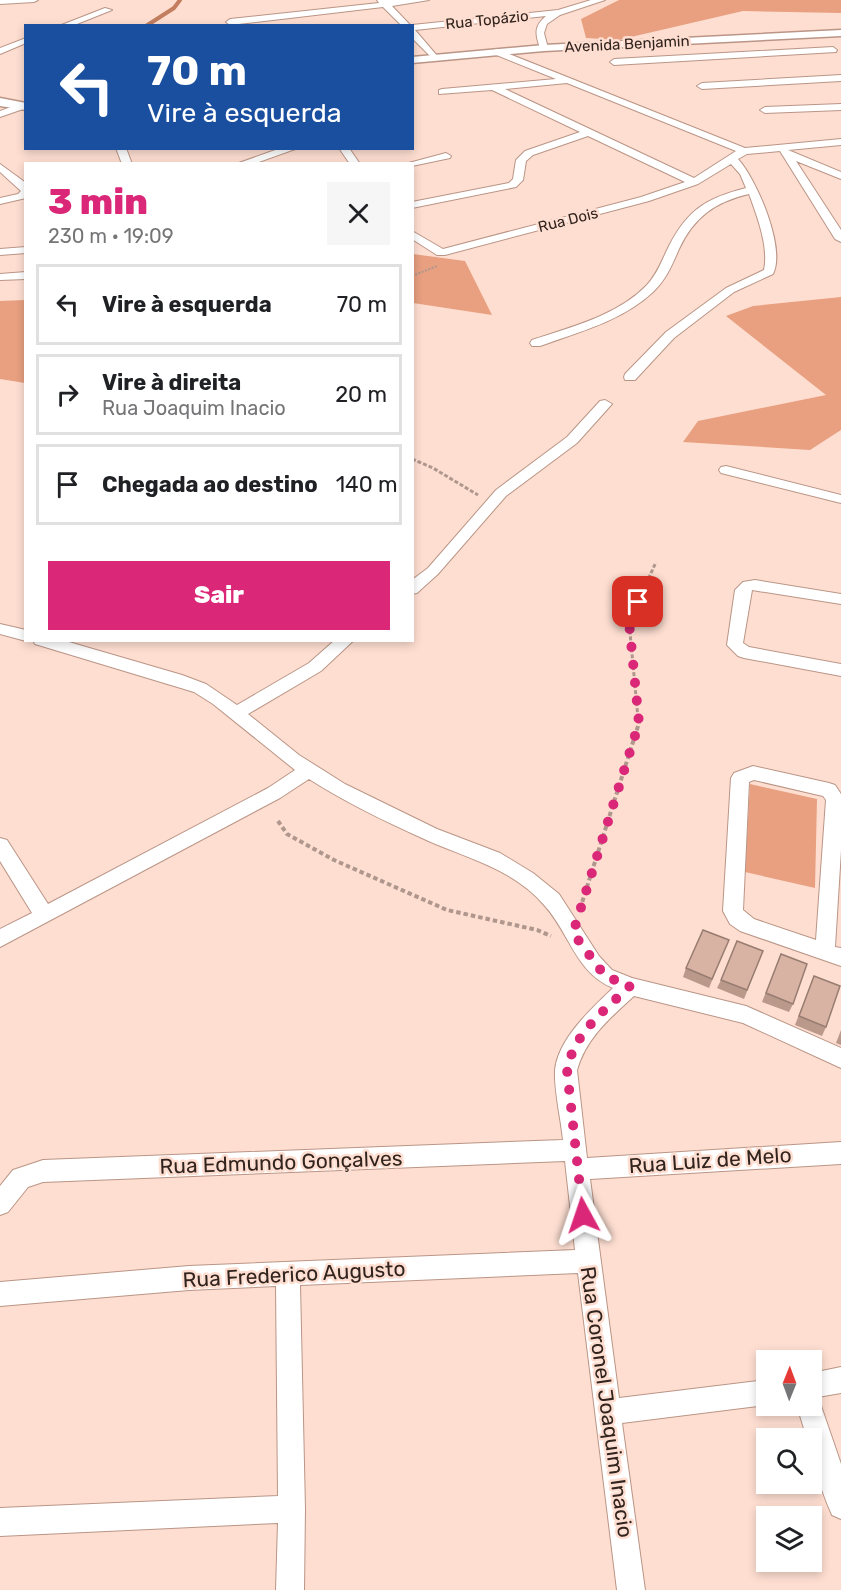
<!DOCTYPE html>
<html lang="pt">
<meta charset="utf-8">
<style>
body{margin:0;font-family:Rubik,sans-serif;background:#f6f6f6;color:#202124;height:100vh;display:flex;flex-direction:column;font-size:22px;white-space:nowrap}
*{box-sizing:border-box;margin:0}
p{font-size:20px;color:#757577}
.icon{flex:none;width:33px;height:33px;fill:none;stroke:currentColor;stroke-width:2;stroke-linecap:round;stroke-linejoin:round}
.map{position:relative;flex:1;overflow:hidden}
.drawer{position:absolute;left:24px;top:162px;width:390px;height:480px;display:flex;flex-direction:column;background:#fff;border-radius:0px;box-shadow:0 3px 9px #0003}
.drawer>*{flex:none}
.guide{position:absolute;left:24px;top:24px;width:390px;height:126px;border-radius:0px;box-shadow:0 3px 9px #0003;background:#1a4fa0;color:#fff;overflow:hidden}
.needle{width:39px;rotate:1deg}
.controls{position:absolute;left:756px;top:1350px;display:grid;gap:12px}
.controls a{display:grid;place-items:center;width:66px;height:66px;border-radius:0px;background:#fff;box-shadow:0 3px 9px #0003;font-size:30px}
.pin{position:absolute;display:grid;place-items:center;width:51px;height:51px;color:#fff;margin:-26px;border-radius:12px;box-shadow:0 3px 9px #0006}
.me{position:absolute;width:66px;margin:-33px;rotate:355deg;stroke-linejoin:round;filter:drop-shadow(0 0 4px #0008)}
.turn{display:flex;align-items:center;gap:21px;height:126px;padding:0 24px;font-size:27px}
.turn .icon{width:78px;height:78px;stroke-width:2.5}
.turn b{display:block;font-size:42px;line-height:51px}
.round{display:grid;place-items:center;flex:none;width:63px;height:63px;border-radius:0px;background:#f6f6f6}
.overview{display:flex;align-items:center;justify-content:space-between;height:102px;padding:0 24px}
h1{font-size:36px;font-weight:800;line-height:45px;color:#db2777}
.button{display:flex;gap:12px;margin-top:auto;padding:12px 24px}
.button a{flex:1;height:69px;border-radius:0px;background:#db2777;color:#fff;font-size:24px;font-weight:800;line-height:69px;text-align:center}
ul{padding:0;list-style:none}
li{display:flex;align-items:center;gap:18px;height:81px;margin:0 12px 9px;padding:0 12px;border:3px solid #e0e0e0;border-radius:0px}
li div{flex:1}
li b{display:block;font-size:22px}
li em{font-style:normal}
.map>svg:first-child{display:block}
</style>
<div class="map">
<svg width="841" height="1590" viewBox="0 0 841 1590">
<rect width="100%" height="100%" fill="#feded1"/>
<!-- forest -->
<g fill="#e8a080">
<polygon points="619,0 841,0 841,13 743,11 618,40 586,38 581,19"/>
<polygon points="413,254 465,261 492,315 413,303"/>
<polygon points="841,297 841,430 810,450 683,442 698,421 826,395 726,316 753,306"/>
<polygon points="25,300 25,383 0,379 0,301"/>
<polygon points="750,784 817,799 815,888 745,872"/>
</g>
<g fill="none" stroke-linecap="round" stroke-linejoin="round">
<!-- stream -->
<polyline stroke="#c37d5f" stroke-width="4" points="146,26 174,8 180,0"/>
<defs>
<g id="minor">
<polygon points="0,0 38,0 34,2 0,4"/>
<polygon points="377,0 429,0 392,6 411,26 402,26 383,7 230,25 226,22 230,19 379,3"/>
<path d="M591 0H605L560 15 547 24 544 33 548 48 544 51 540 48C535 34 534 26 546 16L415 30 439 58 435 61 412 38V25L558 10Z"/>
<polygon points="105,8 112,10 72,26 59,26"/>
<polygon points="26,38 26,43 0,54 0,48"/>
<polygon points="833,47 837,50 836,52 614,65 610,62 614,59"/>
<path d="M497 49 745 148 841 139V145L788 150 841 172V179L796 161 841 230V242L835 239 780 151 747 154 738 159C757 180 786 248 773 274L734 292 674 338 635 380H625L624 377 625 374 666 332 726 288 764 270C769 247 757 216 749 194 715 202 694 217 679 249 672 265 666 280 653 292 622 321 579 332 540 346H532L530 343 532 340C571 327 617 316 647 285 658 273 662 260 669 246 688 209 707 198 746 188L740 174 731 164 698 184 649 201 445 255H437L412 239V231L443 249 641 197 685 182 588 136 533 155 526 161 523 180 516 187 412 208V202L509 183 513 179 516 160 525 151 580 132 492 90 439 94V90L442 89 556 79 494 54V50ZM567 83 736 151 694 178 505 89Z"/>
<polygon points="841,75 841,81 702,89 697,86 702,83"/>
<polygon points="19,104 25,104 26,108 0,117 0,111"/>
<polygon points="841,104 841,110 765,113 760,110 765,107"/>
<polygon points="116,148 126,148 132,164 122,164"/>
<polygon points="281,148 298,148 253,164 236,164"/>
<polygon points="339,148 349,148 360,164 350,164"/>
<polygon points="446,153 451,156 450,158 412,166 412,164 405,164"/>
<polygon points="0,164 26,183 26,198 0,204 0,198 18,194 21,191 0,172"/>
<polygon points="26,247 26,253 0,255 0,249"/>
<polygon points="26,272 26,279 0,280 0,274"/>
<polygon points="605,400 612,404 577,443 506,496 438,574 417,593 412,594 412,580 428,568 496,490 567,437 600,401"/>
<polygon points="726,466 841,495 841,503 721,473 719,470 721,467"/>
<polygon points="755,580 841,594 841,604 752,590 743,643 749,647 841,664 841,676 744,658 738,656 727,645 735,590 743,582"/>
<polygon points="0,624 26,630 26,640 29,640 26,641 0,634"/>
<path d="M33 640H62L182 675 206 684 237 705 309 663 335 640H354L321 671 248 714 299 755 345 784 437 829 500 853 533 873 559 894 599 956 612 970 632 978 746 1006 841 1048V1068L743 1023 634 996C610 1018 586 1038 577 1070L587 1158 841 1142V1164L590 1179 619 1398 766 1380V1405L622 1423 645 1590H617L578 1273 300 1285 305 1509 304 1590H276L278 1523 0 1536V1508L278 1496 276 1286 189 1290 0 1306V1282L189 1266 575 1250 565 1161 43 1182 28 1187 8 1212 0 1215V1186L13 1170 43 1160 563 1140C561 1119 554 1091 555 1070 558 1039 592 1008 613 988 576 973 570 934 545 906 513 868 465 858 422 838 384 821 345 802 309 779L280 798 0 947V929L32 913 0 861V838L7 840 48 904 268 788 295 770 213 704 194 692 35 644Z"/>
<path d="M753 766 829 783 835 785 841 794V850L835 947 841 948V966L740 931 730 924 723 911 731 778 734 773ZM754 780 823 796 826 800 816 940 754 919 743 910 749 782Z"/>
<path d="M841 1367V1393L818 1397 841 1464V1519L832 1515C822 1492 812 1464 812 1438H807L797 1406H812V1373Z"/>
</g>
<g id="tertiary">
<polygon points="841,30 841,36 544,51 412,63 412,57 544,45"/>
<polygon points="0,98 26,103 26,110 0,106"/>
</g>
</defs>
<!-- minor casing -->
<use href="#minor" stroke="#ba9586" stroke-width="2"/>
<!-- tertiary casing -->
<use href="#tertiary" stroke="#ba9586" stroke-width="3"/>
<!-- path-far2 -->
<polyline stroke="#b0978d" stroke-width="2" stroke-dasharray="2 1.5" stroke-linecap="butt" points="412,276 437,266"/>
<!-- path-far1 -->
<g stroke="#b0978d" stroke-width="3" stroke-dasharray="4 2" stroke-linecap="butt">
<polyline points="412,459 433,468 478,495"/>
<polyline points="638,718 629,622 656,562"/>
</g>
<!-- path -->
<g stroke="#b0978d" stroke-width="4" stroke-dasharray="4.5 3" stroke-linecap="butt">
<polyline points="278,821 287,834 334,860 447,910 537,930 551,936"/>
<polyline points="580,909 639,723 638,716"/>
</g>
<!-- minor -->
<use href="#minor" fill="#fff" fill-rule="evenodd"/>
<!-- tertiary -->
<use href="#tertiary" fill="#fff" fill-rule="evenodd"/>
</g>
<!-- wall -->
<g fill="#ba998b">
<polygon points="725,949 709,988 683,977 686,968"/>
<polygon points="763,951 744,999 717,988 721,980"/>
<polygon points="781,954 793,1004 789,1012 762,1002"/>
<polygon points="814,976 826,1027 822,1036 795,1025"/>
<polygon points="841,1030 841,1045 836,1043"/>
</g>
<!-- building -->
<g fill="#d8b2a2" stroke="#977d71" stroke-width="1.5">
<polygon points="703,930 729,940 712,979 686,968"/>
<polygon points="737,941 763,951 747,990 721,980"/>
<polygon points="781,954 807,964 793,1004 766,993"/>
<polygon points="814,976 840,986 826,1027 799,1016"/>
</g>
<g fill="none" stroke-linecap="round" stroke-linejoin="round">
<!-- route -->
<path stroke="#db2777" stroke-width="10" stroke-dasharray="0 18" d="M583 1215 567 1070C574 1033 604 1011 630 986L605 976 573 933 639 723 629 622 638 602"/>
</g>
<g text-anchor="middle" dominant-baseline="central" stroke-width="5" stroke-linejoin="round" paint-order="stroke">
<!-- far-street labels -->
<g font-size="15" fill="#31231d" stroke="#feded1">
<text transform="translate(487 20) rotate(-6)">Rua Topázio</text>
<text transform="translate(627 44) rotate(-3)">Avenida Benjamin</text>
<text transform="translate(568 220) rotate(-14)">Rua Dois</text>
</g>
<!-- near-street labels -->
<g font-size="21" fill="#31231d" stroke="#feded1">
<text transform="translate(710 1160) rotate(-4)">Rua Luiz de Melo</text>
<text transform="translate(281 1162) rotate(-2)">Rua Edmundo Gonçalves</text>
<text transform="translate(294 1274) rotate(-3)">Rua Frederico Augusto</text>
<text transform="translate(607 1402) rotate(82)">Rua Coronel Joaquim Inacio</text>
</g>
</g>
</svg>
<div class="controls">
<a><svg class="needle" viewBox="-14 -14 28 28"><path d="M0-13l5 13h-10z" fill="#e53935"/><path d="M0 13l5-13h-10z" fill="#757577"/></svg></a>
<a><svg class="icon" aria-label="search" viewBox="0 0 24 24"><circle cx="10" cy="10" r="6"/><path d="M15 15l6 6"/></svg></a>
<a><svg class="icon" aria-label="layers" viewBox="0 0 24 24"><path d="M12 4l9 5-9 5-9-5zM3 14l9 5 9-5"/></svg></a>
</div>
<div class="pin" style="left:638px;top:602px;background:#d93025"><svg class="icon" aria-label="arrive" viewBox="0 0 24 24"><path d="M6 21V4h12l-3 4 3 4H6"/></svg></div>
<svg class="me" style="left:583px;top:1215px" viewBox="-20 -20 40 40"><path d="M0-17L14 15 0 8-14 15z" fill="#db2777" stroke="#fff" stroke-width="4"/></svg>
<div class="guide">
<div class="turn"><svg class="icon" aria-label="left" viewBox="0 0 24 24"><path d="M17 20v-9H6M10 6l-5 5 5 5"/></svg><div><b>70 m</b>Vire à esquerda</div></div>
</div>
<section class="drawer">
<div class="overview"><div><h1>3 min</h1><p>230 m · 19:09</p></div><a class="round"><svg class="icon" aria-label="close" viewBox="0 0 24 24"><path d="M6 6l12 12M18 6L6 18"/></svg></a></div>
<ul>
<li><svg class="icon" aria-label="left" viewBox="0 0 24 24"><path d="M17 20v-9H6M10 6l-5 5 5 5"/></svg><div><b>Vire à esquerda</b></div><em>70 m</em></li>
<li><svg class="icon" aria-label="right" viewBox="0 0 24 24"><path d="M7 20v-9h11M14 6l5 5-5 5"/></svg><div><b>Vire à direita</b><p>Rua Joaquim Inacio</p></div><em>20 m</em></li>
<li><svg class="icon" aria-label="arrive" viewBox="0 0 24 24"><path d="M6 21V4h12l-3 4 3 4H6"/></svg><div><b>Chegada ao destino</b></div><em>140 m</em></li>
</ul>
<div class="button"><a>Sair</a></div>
</section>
</div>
